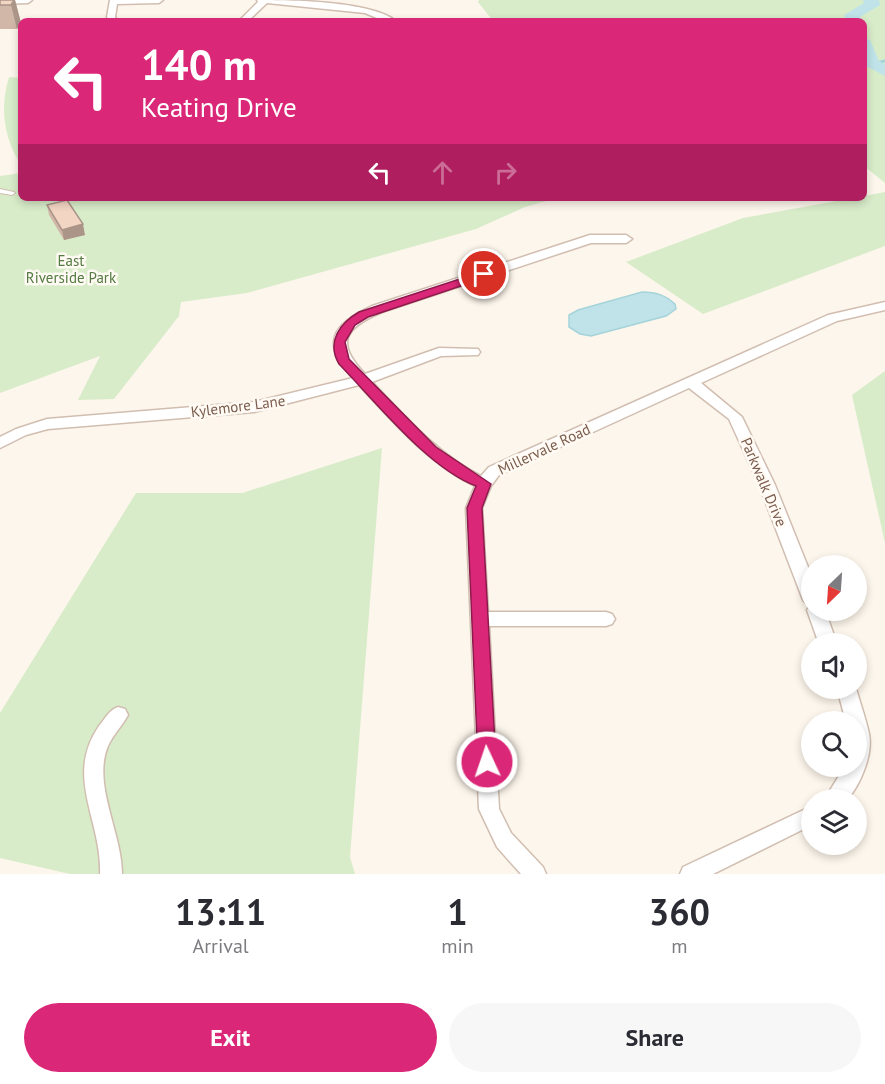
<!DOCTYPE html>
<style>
body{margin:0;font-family:"PT Sans",sans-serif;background:#f7f7f7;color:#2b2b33;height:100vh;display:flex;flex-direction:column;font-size:22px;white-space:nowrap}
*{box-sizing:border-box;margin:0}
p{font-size:20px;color:#7c7c81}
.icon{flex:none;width:33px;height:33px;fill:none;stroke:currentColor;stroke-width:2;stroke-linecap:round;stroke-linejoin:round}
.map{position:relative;height:874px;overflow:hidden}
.details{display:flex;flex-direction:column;background:#fff;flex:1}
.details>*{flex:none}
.top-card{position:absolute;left:18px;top:18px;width:849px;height:183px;border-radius:9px;box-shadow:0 3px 9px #0003;background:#db2777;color:#fff;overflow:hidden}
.needle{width:39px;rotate:205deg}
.tools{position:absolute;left:801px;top:555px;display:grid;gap:12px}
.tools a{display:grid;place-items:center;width:66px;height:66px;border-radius:50%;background:#fff;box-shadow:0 3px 9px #0003;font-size:30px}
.pin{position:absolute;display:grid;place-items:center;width:51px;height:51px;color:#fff;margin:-26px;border:3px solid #fff;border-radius:50%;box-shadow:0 2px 6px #0007}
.me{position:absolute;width:66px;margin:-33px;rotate:357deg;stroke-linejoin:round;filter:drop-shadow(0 0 4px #0008)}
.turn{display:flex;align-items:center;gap:21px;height:126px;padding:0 24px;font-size:27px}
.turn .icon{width:78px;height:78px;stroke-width:2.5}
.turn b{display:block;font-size:42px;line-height:51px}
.lanes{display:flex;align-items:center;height:57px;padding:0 24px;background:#0003;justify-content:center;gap:30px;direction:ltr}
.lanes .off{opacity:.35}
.eta{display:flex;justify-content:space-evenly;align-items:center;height:102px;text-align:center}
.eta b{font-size:36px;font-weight:800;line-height:42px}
.cta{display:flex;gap:12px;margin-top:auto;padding:12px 24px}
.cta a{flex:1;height:69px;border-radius:36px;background:#db2777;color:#fff;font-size:24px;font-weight:800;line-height:69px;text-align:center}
.cta a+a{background:#f7f7f7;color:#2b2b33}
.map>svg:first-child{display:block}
</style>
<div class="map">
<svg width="885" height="874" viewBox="0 0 885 874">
<rect width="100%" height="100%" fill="#fdf6ec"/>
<!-- green -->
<g fill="#d8ecc9">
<polygon points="479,0 885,0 885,183 864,166 864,21 493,21 478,2"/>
<path d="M9 77 21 78V165C3 137 0 107 9 77Z"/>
<polygon points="21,173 21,198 557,198 525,207 476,229 247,293 181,302 179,316 114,399 78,400 100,356 0,393 0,176"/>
<polygon points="885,192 885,246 703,314 626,262 743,218 853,198 864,198 864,196"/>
<polygon points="885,371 885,543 852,395"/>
<polygon points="382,448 350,857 355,874 70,874 0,858 0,713 136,493 242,493"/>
</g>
<!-- water -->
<path fill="#bfe3e8" stroke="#a5d3da" stroke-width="1.5" d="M642 292C656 292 665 295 675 304L676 309 666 316 591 336 580 334 569 327V315L578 310Z"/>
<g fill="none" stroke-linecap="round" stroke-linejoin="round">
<!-- stream -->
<polyline stroke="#a5d3da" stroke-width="3" points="872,64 885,61"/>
<!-- river -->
<g fill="#bfe3e8" fill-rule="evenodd">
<polygon points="863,0 879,0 880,5 860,17 862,21 846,21 844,15 864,3"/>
<polygon points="864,38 870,40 879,61 885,64 885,76 864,65"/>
</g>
<defs>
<polygon id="lane" points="0,189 14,192 15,193 12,195 0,193"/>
<g id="street">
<polygon points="0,0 32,0 28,3 0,4"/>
<polygon points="110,0 163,0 159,3 117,4 115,17 118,21 110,21 107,17"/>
<path d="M257 0C290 0 371 1 396 21H384L365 13 267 3 248 21H239L258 2Z"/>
<path d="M590 235H626L632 239 626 243H591L382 312C344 328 335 343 365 374L439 348 478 349 480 352 478 355 441 356 372 382C405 416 438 455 481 476L489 467 828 315 885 302V310L837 321 701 383 742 417 775 485 812 577V610H825L837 644H819L807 610 810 606 803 600 759 485 729 419 689 388 499 475 491 486 482 508 488 612H606L612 614 615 619 612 624 606 626H489L499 809 511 833 543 867 546 874H521L497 847 479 809 466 508 475 486C428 463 394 423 359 385L254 412 48 429 26 435 0 448V437L16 429 47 419 254 402 353 378C320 344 332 324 372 306Z"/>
<path d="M837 688H856C860 703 866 719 869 734 873 754 861 784 847 800H824L845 766H856V722H846Z"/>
<path d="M118 707 125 709 128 715C122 726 113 735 108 746 92 784 122 833 122 874H100C102 820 64 777 99 726 105 719 109 710 118 707Z"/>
<polygon points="812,806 812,825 713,874 680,874 683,867"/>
</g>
</defs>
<!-- lane casing -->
<use href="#lane" stroke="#d1beb0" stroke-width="2"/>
<!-- street casing -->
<use href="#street" stroke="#d1beb0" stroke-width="3"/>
<!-- lane -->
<use href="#lane" fill="#fff" fill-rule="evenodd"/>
<!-- street -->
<use href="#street" fill="#fff" fill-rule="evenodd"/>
</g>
<!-- wall -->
<g fill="#d1b7a8">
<polygon points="0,0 15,0 21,23 17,29 0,29"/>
<polygon points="47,205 85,235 64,240 49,215"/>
</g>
<!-- shaded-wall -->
<g fill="#aa9588">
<polygon points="14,0 15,0 21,23 17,29 11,5"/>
<polygon points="83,224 85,235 64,240 62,230"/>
</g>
<!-- building -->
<g fill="#f3d5c3" stroke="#aa9588" stroke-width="1.5">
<polygon points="0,0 14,0 11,5 0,5"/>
<polygon points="67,200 83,224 62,230 47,205"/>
</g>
<!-- route -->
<path fill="#db2777" stroke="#8e194d" stroke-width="1.5" d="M484 271 489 274 488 277 368 317 355 325 345 342 349 359 436 447 491 484 482 508 496 762 493 767 487 769 480 767 478 762 467 508 476 486C428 468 375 401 339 364 326 342 340 323 359 312Z"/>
<g text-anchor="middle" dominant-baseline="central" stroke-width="5" stroke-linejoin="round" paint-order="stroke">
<!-- park labels -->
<g font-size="15" fill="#537a41" stroke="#fffaf3">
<text x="71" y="260">East<tspan x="71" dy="17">Riverside Park</tspan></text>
</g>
<!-- street labels -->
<g font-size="15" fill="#7a5c4d" stroke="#fffaf3">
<text transform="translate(238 406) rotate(-7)">Kylemore Lane</text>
<text transform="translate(544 449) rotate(-25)">Millervale Road</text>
<text transform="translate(764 482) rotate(67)">Parkwalk Drive</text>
</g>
</g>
</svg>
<div class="tools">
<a><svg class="needle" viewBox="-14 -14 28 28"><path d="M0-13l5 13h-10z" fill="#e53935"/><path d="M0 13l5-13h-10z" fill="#7c7c81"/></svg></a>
<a><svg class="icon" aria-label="sound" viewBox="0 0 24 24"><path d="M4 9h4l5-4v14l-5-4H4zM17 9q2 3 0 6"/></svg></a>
<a><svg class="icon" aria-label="search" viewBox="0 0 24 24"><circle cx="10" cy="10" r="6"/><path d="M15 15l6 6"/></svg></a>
<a><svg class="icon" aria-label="layers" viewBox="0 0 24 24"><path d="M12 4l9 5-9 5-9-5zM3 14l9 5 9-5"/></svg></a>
</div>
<div class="pin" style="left:484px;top:274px;background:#d93025"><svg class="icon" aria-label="arrive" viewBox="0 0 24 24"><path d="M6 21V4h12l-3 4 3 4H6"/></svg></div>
<svg class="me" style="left:487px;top:762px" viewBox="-20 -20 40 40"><circle r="17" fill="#db2777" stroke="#fff" stroke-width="3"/><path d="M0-11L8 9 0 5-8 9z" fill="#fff"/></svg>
<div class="top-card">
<div class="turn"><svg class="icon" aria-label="left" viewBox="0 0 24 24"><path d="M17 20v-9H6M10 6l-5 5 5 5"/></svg><div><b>140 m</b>Keating Drive</div></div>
<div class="lanes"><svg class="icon" aria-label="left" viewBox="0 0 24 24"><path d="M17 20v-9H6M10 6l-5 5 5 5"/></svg><svg class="icon off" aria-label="ahead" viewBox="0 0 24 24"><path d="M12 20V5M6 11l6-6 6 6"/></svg><svg class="icon off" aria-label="right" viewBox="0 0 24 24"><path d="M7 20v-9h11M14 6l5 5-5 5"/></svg></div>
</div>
</div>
<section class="details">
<div class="eta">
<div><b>13:11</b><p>Arrival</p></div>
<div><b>1</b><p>min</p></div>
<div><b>360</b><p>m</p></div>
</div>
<div class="cta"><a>Exit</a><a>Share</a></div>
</section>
